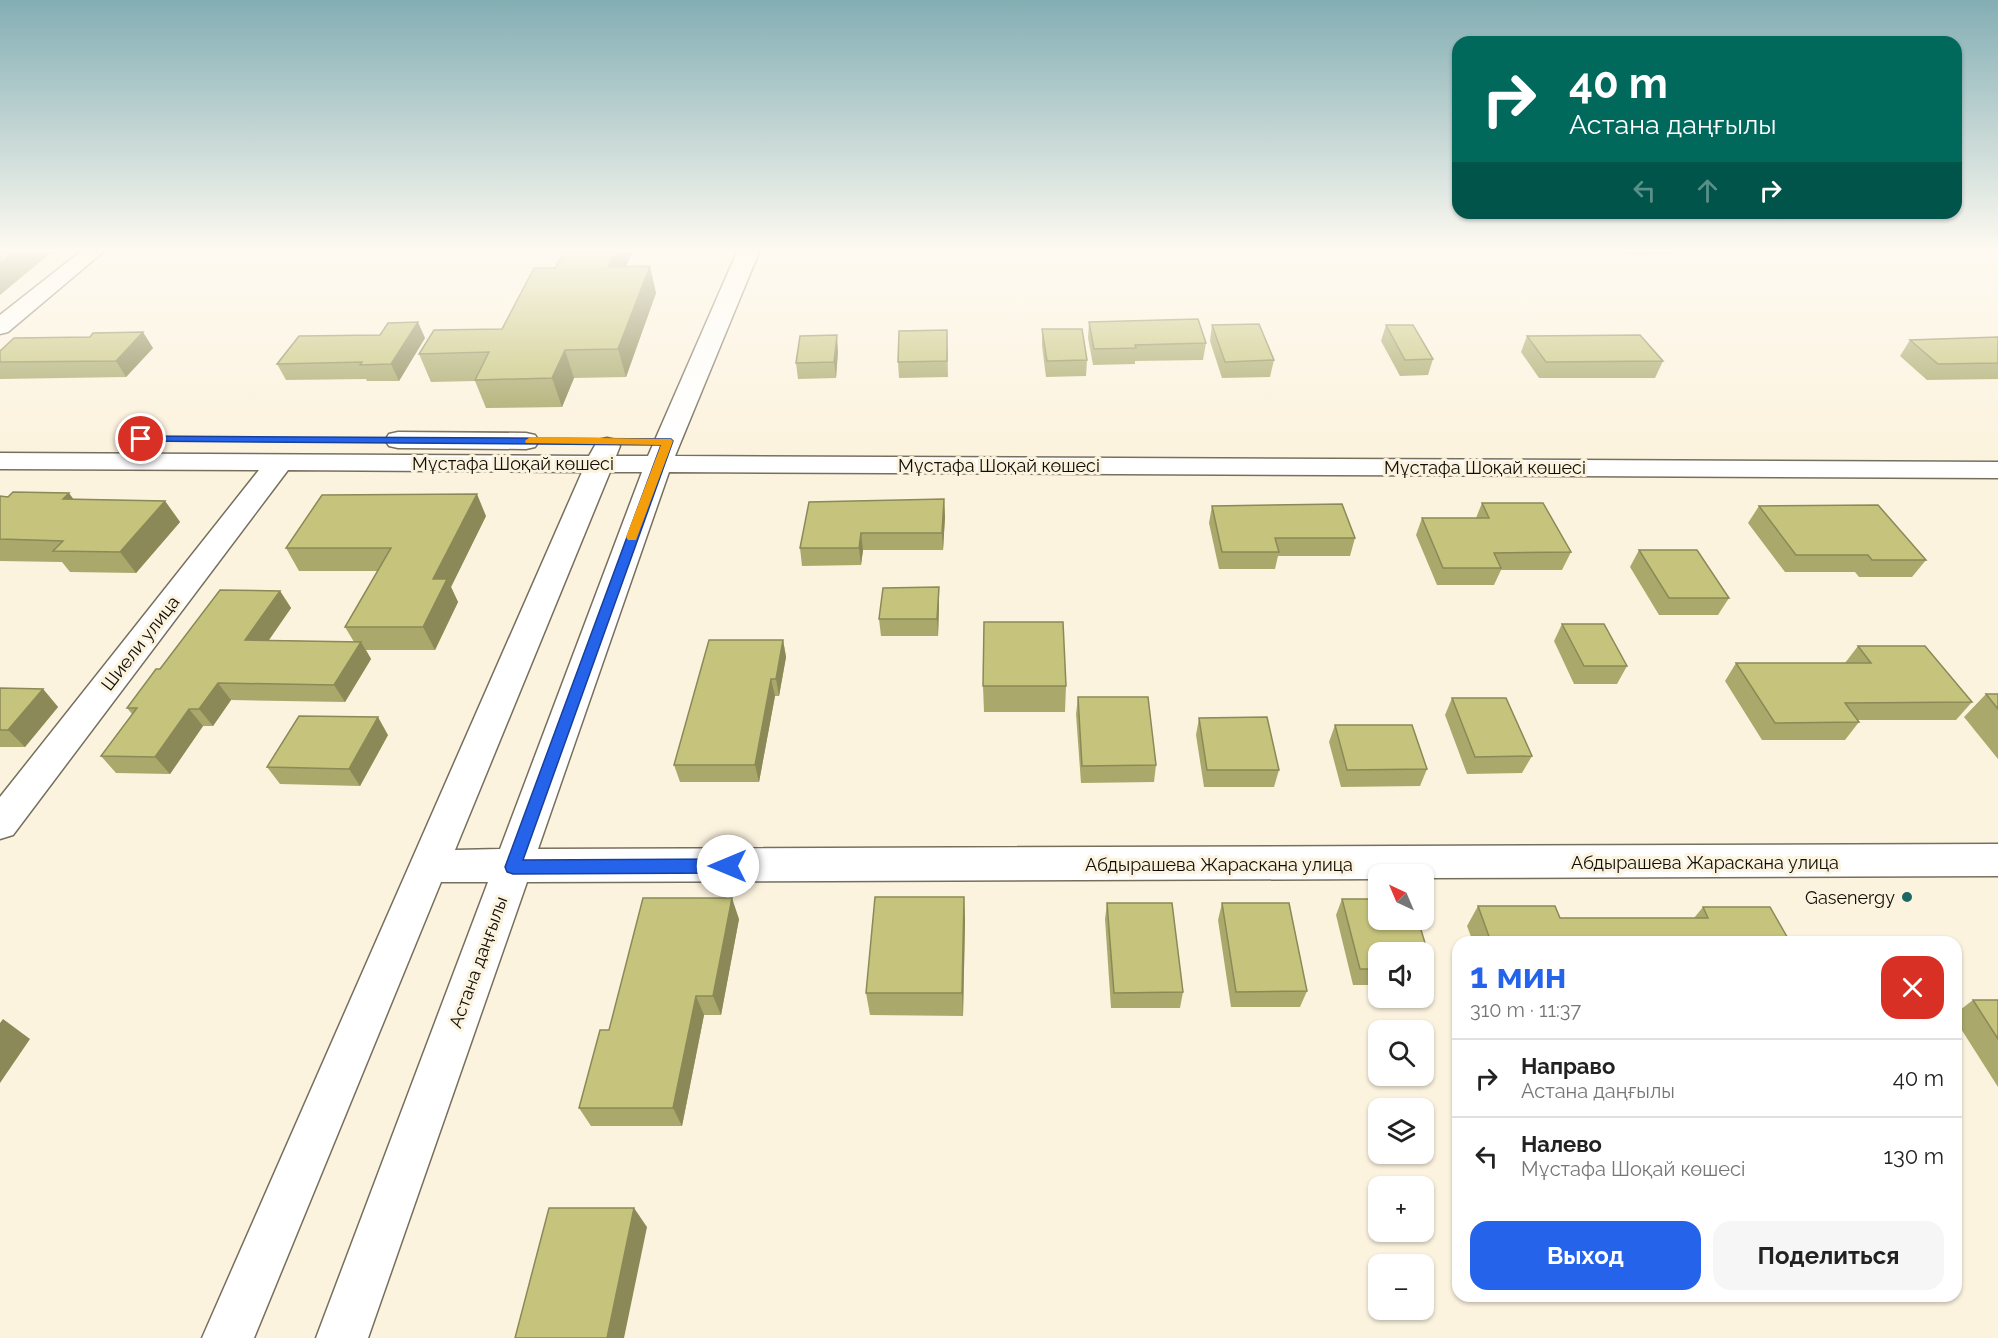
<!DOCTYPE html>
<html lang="ru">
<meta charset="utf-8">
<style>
body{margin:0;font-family:Raleway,sans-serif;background:#f6f6f6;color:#222;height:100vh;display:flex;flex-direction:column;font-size:22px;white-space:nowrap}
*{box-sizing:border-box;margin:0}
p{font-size:20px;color:#767676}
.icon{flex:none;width:33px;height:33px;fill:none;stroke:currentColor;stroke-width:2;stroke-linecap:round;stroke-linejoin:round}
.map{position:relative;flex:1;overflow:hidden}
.side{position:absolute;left:1452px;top:936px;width:510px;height:366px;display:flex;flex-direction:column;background:#fff;border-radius:18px;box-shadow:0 2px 4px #0004}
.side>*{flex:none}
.top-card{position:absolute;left:1452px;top:36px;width:510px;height:183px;border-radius:18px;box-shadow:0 2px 4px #0004;background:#00695c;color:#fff;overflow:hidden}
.needle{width:39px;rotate:316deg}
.tools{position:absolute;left:1368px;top:864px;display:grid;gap:12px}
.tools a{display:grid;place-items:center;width:66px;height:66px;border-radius:12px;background:#fff;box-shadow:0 2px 4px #0004;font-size:30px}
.pin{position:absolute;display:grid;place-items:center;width:51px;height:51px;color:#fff;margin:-26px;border:3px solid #fff;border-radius:50%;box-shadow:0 2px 6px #0007}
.me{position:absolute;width:66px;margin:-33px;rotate:270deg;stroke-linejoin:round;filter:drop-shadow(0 0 4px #0008)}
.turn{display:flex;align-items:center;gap:21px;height:126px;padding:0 18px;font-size:27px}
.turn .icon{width:78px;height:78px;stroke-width:2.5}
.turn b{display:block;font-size:42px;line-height:51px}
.lanes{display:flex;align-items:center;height:57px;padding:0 18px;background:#0003;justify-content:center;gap:30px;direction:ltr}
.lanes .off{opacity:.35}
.round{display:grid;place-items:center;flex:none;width:63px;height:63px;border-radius:18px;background:#f6f6f6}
.headline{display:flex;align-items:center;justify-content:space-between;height:102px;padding:0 18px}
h1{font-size:36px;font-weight:700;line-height:45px;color:#2563eb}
.action{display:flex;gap:12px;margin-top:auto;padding:12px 18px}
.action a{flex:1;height:69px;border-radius:18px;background:#2563eb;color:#fff;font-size:24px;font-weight:700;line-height:69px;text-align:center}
.action a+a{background:#f6f6f6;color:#222}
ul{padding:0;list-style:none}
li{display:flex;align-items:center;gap:18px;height:78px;padding:0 18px;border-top:2px solid #e0e0e0}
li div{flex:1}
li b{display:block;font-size:22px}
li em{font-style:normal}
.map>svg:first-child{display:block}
</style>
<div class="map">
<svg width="1998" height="1338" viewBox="0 0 1998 1338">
<rect width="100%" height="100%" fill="#fcf3df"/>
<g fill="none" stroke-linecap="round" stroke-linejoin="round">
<defs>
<g id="minor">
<polygon points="80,252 103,252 8,332 0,334 0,315"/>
<path d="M737 252H759L675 456 1998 462V478L669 472 538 849 1998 844V876L1424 878V874H1378V879L527 882 368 1338H316L488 882H441L254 1338H202L582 472 288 470 13 835 0 839V797L259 470 0 469V453L589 456 598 440 607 438 616 440 620 446 616 456H648ZM610 472H642L500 849 455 850Z"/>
<polygon points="398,432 526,433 535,435 539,441 535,447 526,449 398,448 389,446 385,440 389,434"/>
</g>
</defs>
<!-- minor casing -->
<use href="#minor" stroke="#776f5e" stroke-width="3"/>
<!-- minor -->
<use href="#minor" fill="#fff" fill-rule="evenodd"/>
</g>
<!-- wall -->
<g fill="#aaa96b">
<polygon points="564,252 632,252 626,266 656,293 626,377 574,378 562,407 486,408 475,381 431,382 419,354 502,329 555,268"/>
<polygon points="1627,252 1672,252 1671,254 1630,255"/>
<polygon points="1089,322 1206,343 1203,360 1135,361 1135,364 1093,365 1088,338"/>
<polygon points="1212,325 1274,360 1270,377 1222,378 1210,341"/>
<polygon points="1386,325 1433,359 1428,375 1400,376 1381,341"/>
<polygon points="1042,329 1087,360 1086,376 1046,377 1042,346"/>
<polygon points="947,330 948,377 899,378 898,362"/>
<polygon points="1527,336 1663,361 1655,378 1539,378 1521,352"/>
<polygon points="1998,337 1998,379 1927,380 1900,356 1910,340"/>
<polygon points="425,338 399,381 367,381 366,379 286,380 277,364"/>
<polygon points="153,348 126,377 0,379 0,351"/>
<polygon points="838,351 836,378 798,379 796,363"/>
<polygon points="0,496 74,499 165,501 180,522 136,573 70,572 62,562 0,561"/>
<polygon points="944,499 945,517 943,550 863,550 861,565 802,566 800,548"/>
<polygon points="1482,503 1571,552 1562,570 1501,570 1494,585 1437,585 1416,535 1422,518 1476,518"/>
<polygon points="1212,506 1355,538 1350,556 1278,556 1275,569 1219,569 1209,523"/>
<polygon points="1759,506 1926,560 1912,577 1859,577 1855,572 1785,572 1748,523"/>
<polygon points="486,516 451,587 458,602 435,650 366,650 371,659 345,702 231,700 213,726 203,726 170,774 116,773 101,756 132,714 127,708 160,669 280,591 291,608 269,640 354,642 345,627 378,571 299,571 286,548"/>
<polygon points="1639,550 1729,598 1718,615 1659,615 1630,567"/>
<polygon points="939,587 939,605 938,636 881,636 879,619"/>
<polygon points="1562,624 1627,666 1617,684 1574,684 1554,641"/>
<polygon points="783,640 786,657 779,696 775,696 759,782 680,782 674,765"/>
<polygon points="1858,646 1972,702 1956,720 1858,720 1859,722 1845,740 1762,740 1725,681 1736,663 1845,663"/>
<polygon points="983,686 1066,686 1065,712 984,712"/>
<polygon points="0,688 43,689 58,707 25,747 0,747"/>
<polygon points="1986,694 1998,694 1998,759 1964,717"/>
<polygon points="1078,697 1156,765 1154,782 1081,783 1076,714"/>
<polygon points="1452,698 1532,756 1522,773 1467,774 1445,715"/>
<polygon points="1199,718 1279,770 1274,787 1204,787 1196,735"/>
<polygon points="1335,725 1427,769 1420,786 1341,787 1329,742"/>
<polygon points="388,735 360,786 280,784 267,767"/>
<polygon points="964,897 965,921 963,1016 870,1015 866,993"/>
<polygon points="1342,899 1378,899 1378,920 1418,920 1433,969 1425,985 1424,985 1424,952 1378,952 1378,985 1353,985 1336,915"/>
<polygon points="1107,903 1183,992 1180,1008 1111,1008 1105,919"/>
<polygon points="1222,903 1307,991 1300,1007 1231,1007 1218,920"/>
<polygon points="1478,906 1560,918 1694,918 1703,907 1790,942 1473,942 1467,926"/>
<polygon points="739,919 721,1015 704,1015 682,1126 591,1126 579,1108 609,1030"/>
<polygon points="1973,1000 1998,1000 1998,1087 1956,1021 1956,1013"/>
</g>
<!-- shaded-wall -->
<g fill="#8b8957">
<polygon points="15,252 52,252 0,295 0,263"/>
<polygon points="615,252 632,252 615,294 608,267"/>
<polygon points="650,266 656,293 626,377 618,349"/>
<polygon points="418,322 425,338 399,381 391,364"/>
<polygon points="143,332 153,348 126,377 116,361"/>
<polygon points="837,335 838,351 836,378 834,362"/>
<polygon points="565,350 574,378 562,407 552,378"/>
<polygon points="69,493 85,515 63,499"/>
<polygon points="477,494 486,516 451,587 458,602 435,650 423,627 433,579"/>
<polygon points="944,499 945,517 943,550 942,533"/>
<polygon points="165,501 180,522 136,573 120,552"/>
<polygon points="861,533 863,550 861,565 859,548"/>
<polygon points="939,587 939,605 938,636 937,619"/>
<polygon points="280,591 291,608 257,657 245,640"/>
<polygon points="783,640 786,657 779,696 776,679"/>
<polygon points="361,642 371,659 345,702 334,685"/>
<polygon points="771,679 775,696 759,782 755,765"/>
<polygon points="218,683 231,700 213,726 199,709"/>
<polygon points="43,689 58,707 25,747 8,730"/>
<polygon points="189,709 203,726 170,774 155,757"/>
<polygon points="378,717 388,735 360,786 349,769"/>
<polygon points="964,897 965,921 963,1016 962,993"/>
<polygon points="732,898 739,919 721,1015 713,996"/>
<polygon points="696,996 704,1015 682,1126 673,1108"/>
<polygon points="3,1019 30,1039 0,1083 0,1023"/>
<polygon points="634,1208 647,1227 624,1338 607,1338"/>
</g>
<!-- building -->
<g fill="#c6c47c" stroke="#8b8957" stroke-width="1.5">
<polygon points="0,252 15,252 0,263"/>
<polygon points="564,252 615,252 608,267 650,266 618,349 565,350 552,378 475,380 489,352 419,354 434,330 502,329 534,268 555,268"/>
<polygon points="1198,319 1206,343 1135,345 1136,348 1094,349 1089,322"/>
<polygon points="418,322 391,364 360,365 362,362 277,364 299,336 380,335 388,323"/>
<polygon points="1259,324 1274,360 1225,362 1212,325"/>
<polygon points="1386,325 1413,325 1433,359 1405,360"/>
<polygon points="1042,329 1082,329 1087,360 1047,361"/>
<polygon points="947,330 947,361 898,362 899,331"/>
<polygon points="143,332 116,361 0,362 0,351 14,338 90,337 93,333"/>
<polygon points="837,335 834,362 796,363 800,336"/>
<polygon points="1640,335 1663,361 1546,362 1527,336"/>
<polygon points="1998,337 1998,363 1938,364 1910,340"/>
<polygon points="13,492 69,493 63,499 165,501 120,552 53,551 63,541 0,539 0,496 8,497"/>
<polygon points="477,494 433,579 447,579 423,627 345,627 391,548 286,548 322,495"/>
<polygon points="944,499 942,533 861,533 859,548 800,548 809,502"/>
<polygon points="1482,503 1543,503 1571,552 1494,553 1501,568 1443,568 1422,518 1489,518"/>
<polygon points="1342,504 1355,538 1275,538 1279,552 1222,552 1212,506"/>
<polygon points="1878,505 1926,560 1872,560 1868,555 1796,555 1759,506"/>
<polygon points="1639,550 1697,550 1729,598 1669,598"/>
<polygon points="939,587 937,619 879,619 883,588"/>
<polygon points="220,590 280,591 245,640 361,642 334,685 218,683 199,709 189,709 155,757 101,756 137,708 127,708 156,669 160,669"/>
<polygon points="984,622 1063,622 1066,686 983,686"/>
<polygon points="1562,624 1604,624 1627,666 1584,666"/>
<polygon points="709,640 783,640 776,679 771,679 755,765 674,765"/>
<polygon points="1858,646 1925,646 1972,702 1845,703 1859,722 1775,723 1736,663 1871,663"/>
<polygon points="0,688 43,689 8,730 0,730"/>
<polygon points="1986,694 1998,694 1998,709"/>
<polygon points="1078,697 1148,697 1156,765 1082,766"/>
<polygon points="1452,698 1506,698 1532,756 1475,757"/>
<polygon points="299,716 378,717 349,769 267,767"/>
<polygon points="1267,717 1279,770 1207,770 1199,718"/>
<polygon points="1335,725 1412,725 1427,769 1347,770"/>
<polygon points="875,897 964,897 962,993 866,993"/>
<polygon points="643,898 732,898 713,996 696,996 673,1108 579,1108 600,1030 609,1030"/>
<polygon points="1342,899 1378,899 1378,920 1418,920 1433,969 1424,969 1424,952 1378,952 1378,969 1360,969"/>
<polygon points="1107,903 1172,903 1183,992 1114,993"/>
<polygon points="1222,903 1289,903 1307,991 1236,992"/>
<polygon points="1478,906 1555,906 1560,918 1708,918 1703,907 1770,907 1790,942 1491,942"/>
<polygon points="1973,1000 1998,1000 1998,1039"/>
<polygon points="549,1208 634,1208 607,1338 515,1338"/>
</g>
<!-- sky -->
<linearGradient id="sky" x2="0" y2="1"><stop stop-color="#83aeb4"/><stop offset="0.57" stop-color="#fefaf1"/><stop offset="1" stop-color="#fefaf1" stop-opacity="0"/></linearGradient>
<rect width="1998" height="439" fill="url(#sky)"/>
<!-- route -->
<polygon fill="#2563eb" stroke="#184099" stroke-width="1.5" points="141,436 671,439 673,441 523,860 728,859 734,861 736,866 734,871 728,873 513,874 507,872 505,867 661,445 137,441 136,439"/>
<!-- slow -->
<polygon fill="#f59e0b" points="530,437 671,439 673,441 636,540 628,540 626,537 661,445 526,443 525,441"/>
<!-- markers -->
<circle fill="#1d6862" stroke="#fcf3df" stroke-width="2" cx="1907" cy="897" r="6"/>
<g text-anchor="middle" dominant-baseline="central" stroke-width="6" stroke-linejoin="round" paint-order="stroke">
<!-- street labels -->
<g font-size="18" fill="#100d07" stroke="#fcf3df">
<text x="513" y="463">Мұстафа Шоқай көшесі</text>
<text x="999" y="465">Мұстафа Шоқай көшесі</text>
<text x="1485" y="467">Мұстафа Шоқай көшесі</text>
<text transform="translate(140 643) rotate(-52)">Шиели улица</text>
<text x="1705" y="862">Абдырашева Жараскана улица</text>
<text x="1219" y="864">Абдырашева Жараскана улица</text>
<text transform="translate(478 962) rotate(-70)">Астана даңғылы</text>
</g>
<!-- poi labels -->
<g font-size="18" fill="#100d07" stroke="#fcf3df" text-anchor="end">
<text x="1895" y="897">Gasenergy</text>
</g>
</g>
</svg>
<div class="tools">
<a><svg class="needle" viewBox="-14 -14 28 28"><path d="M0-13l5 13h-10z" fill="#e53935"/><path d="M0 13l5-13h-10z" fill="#767676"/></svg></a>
<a><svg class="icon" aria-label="sound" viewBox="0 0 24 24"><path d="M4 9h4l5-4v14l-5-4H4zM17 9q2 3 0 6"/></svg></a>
<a><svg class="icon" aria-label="search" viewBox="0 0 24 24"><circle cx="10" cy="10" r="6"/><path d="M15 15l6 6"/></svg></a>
<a><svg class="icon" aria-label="layers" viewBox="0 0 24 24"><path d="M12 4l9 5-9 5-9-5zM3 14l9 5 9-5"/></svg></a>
<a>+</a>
<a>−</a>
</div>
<div class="pin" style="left:141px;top:439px;background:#d93025"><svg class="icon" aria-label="arrive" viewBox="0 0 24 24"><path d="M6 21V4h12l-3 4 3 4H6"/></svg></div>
<svg class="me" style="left:728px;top:866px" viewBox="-20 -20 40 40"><circle r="19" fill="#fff"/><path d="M0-13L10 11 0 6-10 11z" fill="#2563eb"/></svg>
<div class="top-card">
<div class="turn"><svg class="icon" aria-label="right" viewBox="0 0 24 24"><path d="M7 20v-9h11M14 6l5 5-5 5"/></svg><div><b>40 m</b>Астана даңғылы</div></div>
<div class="lanes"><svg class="icon off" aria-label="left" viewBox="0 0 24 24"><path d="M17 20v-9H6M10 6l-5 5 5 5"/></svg><svg class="icon off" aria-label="ahead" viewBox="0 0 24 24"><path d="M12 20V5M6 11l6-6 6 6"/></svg><svg class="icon" aria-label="right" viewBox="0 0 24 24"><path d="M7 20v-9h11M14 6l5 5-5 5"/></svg></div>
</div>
<section class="side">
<div class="headline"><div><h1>1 мин</h1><p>310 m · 11:37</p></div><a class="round" style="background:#d93025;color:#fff"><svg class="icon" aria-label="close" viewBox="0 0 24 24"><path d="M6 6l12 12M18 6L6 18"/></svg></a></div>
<ul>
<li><svg class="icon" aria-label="right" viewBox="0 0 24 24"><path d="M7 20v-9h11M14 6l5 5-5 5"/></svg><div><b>Направо</b><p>Астана даңғылы</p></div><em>40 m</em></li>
<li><svg class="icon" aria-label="left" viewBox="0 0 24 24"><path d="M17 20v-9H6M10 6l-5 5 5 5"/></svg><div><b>Налево</b><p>Мұстафа Шоқай көшесі</p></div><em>130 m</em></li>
</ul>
<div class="action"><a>Выход</a><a>Поделиться</a></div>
</section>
</div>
